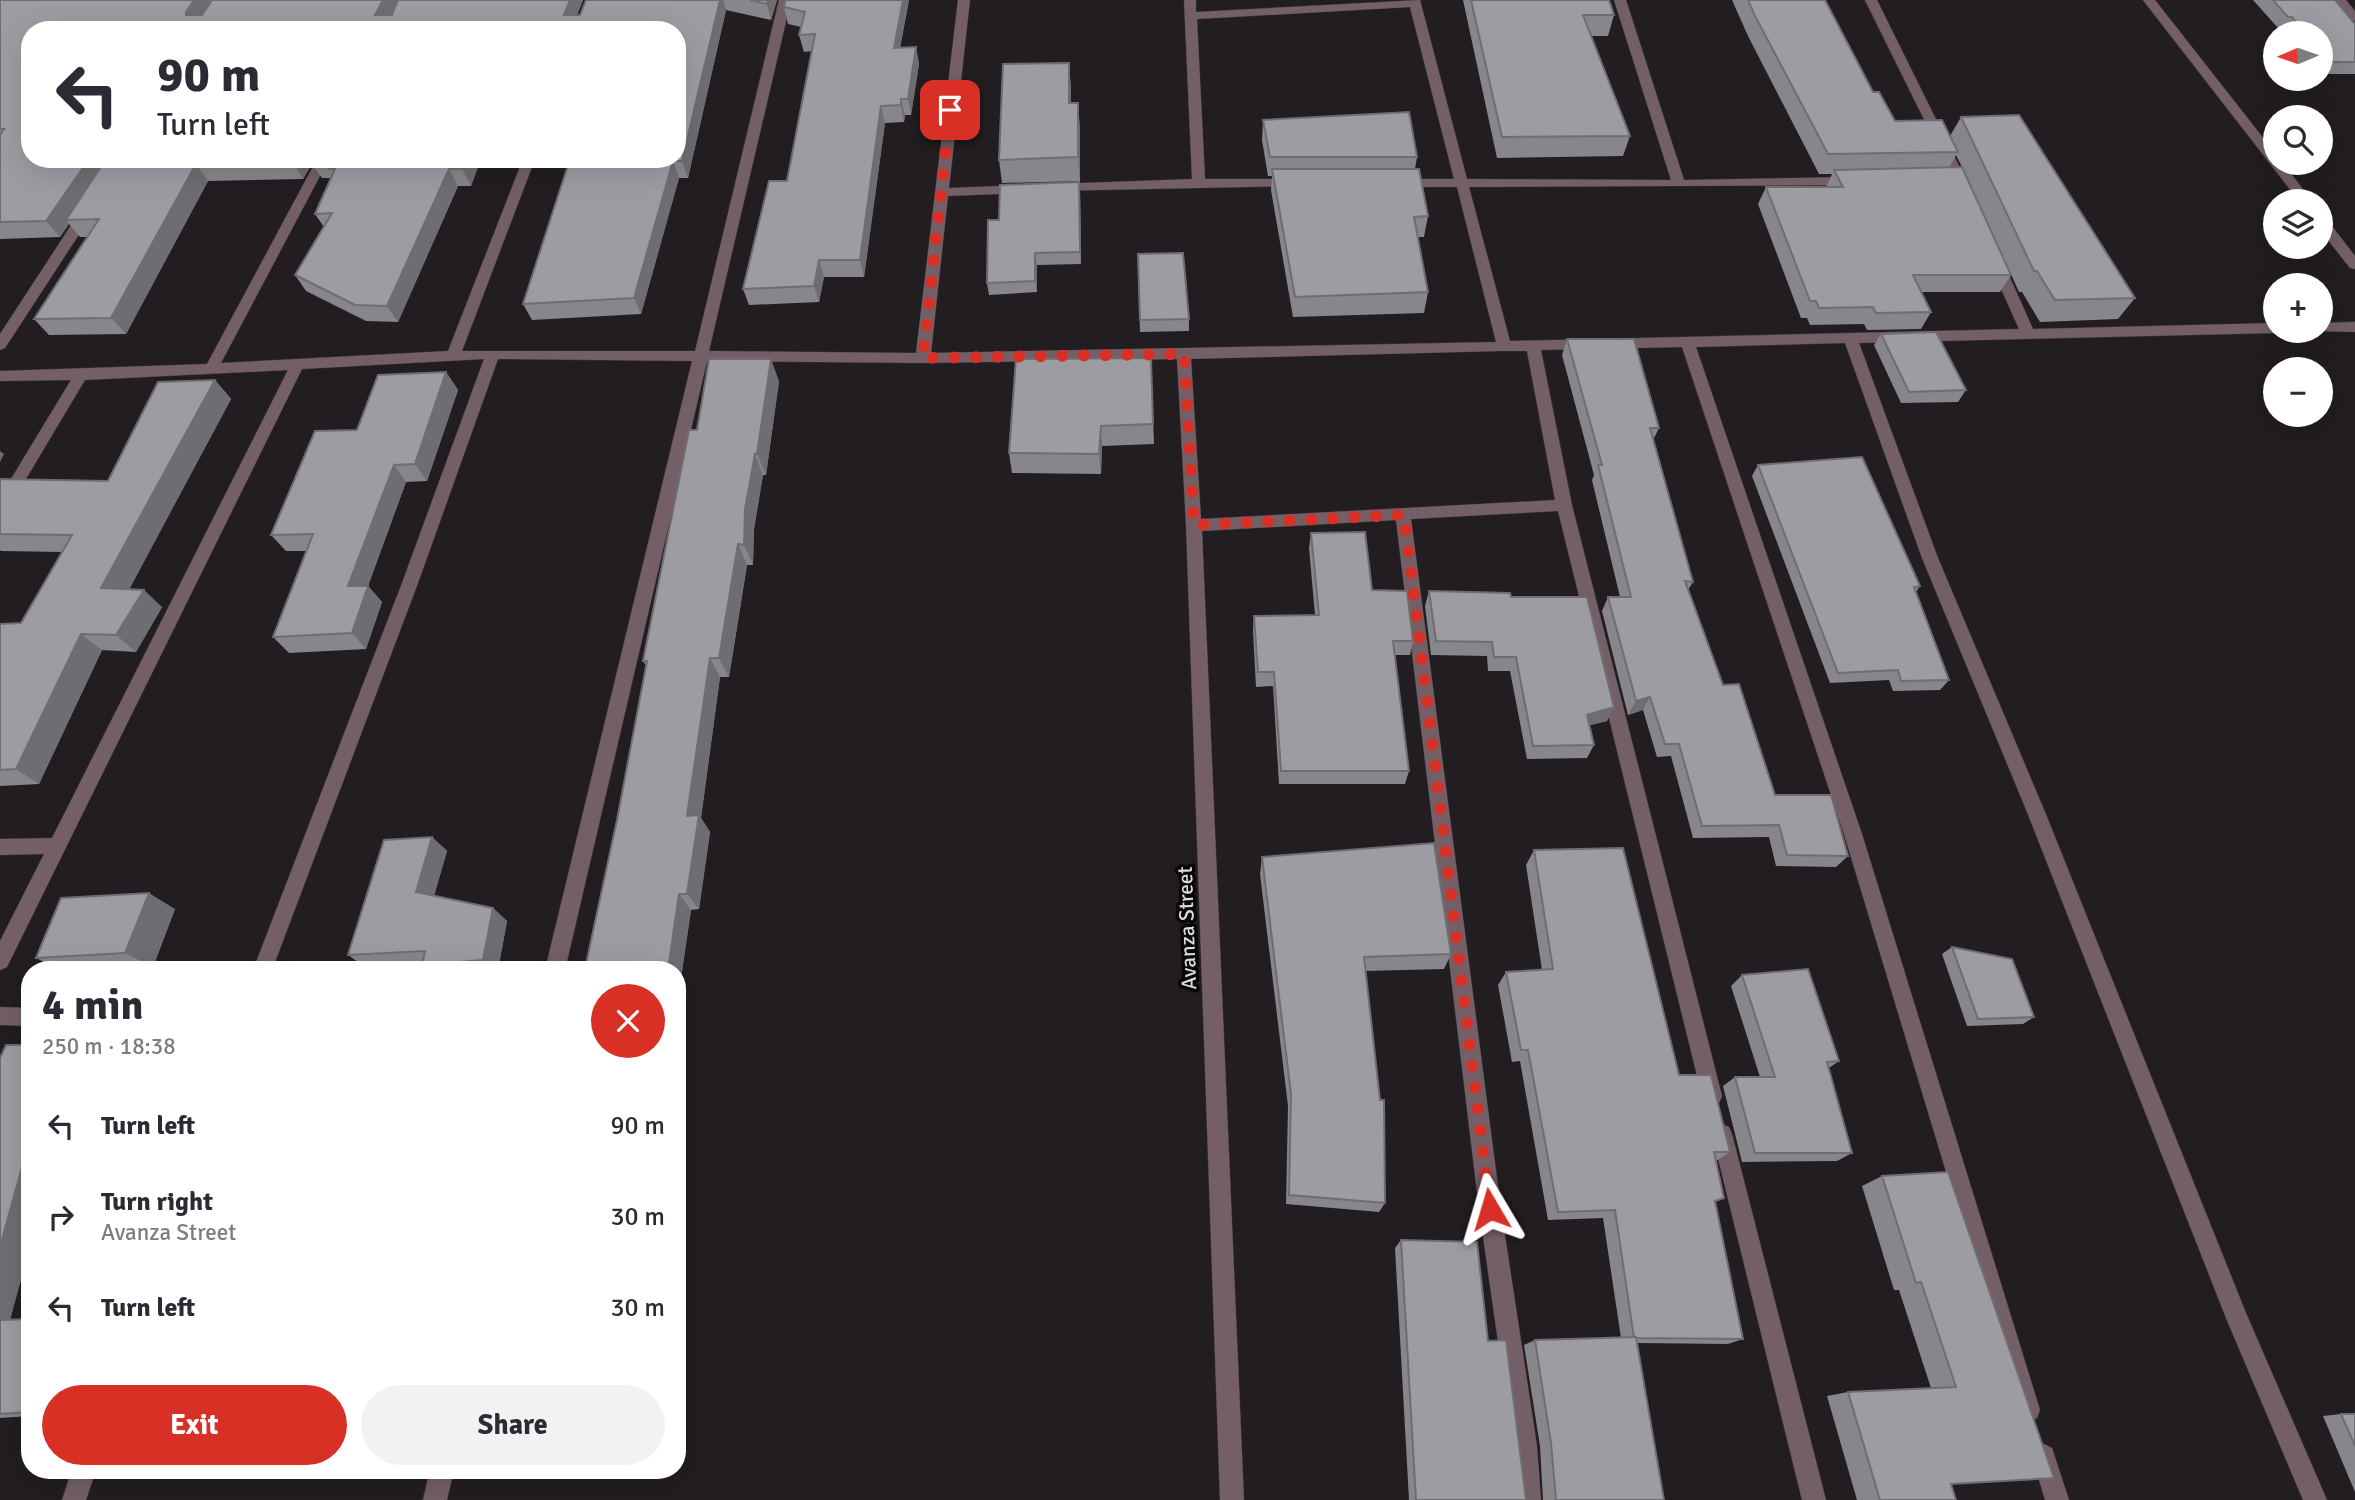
<!DOCTYPE html>
<meta charset="utf-8">
<style>
body{margin:0;font-family:Signika,sans-serif;background:#f2f2f3;color:#2b2b33;height:100vh;display:flex;flex-direction:column;font-size:26px;white-space:nowrap}
*{box-sizing:border-box;margin:0}
p{font-size:23px;color:#7c7c81}
.icon{flex:none;width:38px;height:38px;fill:none;stroke:currentColor;stroke-width:2;stroke-linecap:round;stroke-linejoin:round}
.map{position:relative;flex:1;overflow:hidden}
.panel{position:absolute;left:21px;top:961px;width:665px;height:518px;display:flex;flex-direction:column;background:#fff;border-radius:28px;box-shadow:0 7px 28px #0002}
.panel>*{flex:none}
.top-card{position:absolute;left:21px;top:21px;width:665px;height:147px;border-radius:28px;box-shadow:0 7px 28px #0002;background:#fff;color:#2b2b33;overflow:hidden}
.needle{width:46px;rotate:268deg}
.controls{position:absolute;left:2263px;top:21px;display:grid;gap:14px}
.controls a{display:grid;place-items:center;width:70px;height:70px;border-radius:50%;background:#fff;box-shadow:0 7px 28px #0002;font-size:35px}
.pin{position:absolute;display:grid;place-items:center;width:60px;height:60px;color:#fff;margin:-30px;border-radius:14px;box-shadow:0 4px 10px #0006}
.me{position:absolute;width:77px;margin:-38px;rotate:353deg;stroke-linejoin:round;filter:drop-shadow(0 0 5px #0008)}
.turn{display:flex;align-items:center;gap:24px;height:147px;padding:0 21px;font-size:32px}
.turn .icon{width:91px;height:91px;stroke-width:2.5}
.turn b{display:block;font-size:49px;line-height:60px}
.round{display:grid;place-items:center;flex:none;width:74px;height:74px;border-radius:37px;background:#f2f2f3}
.overview{display:flex;align-items:center;justify-content:space-between;height:119px;padding:0 21px}
h1{font-size:42px;font-weight:700;line-height:52px}
.button{display:flex;gap:14px;margin-top:auto;padding:14px 21px}
.button a{flex:1;height:80px;border-radius:42px;background:#d93025;color:#fff;font-size:28px;font-weight:700;line-height:80px;text-align:center}
.button a+a{background:#f2f2f3;color:#2b2b33}
ul{padding:0;list-style:none}
li{display:flex;align-items:center;gap:21px;height:91px;padding:0 21px}
li div{flex:1}
li b{display:block;font-size:26px}
li em{font-style:normal}
.map>svg:first-child{display:block}
</style>
<div class="map">
<svg width="2355" height="1500" viewBox="0 0 2355 1500">
<rect width="100%" height="100%" fill="#211d21"/>
<g fill="none" stroke-linecap="round" stroke-linejoin="round">
<defs>
<g id="minor">
<path d="M779 0H791L709 351 916 353 958 0H970L949 188 1024 185 1030 189 1024 193 948 196 931 353 1496 342 1457 187H1398L1392 183 1398 179H1454L1410 7 1197 19 1205 179H1293L1298 180V186L1050 191 1049 188 1055 184 1192 179 1184 0H1196V12L1420 0 1467 179 1671 180 1614 0H1626L1684 180 1853 177 1859 181 1853 185 1469 187 1510 341 2019 329 1989 262 1996 258 2003 262 2033 329 2275 323V331H2280L2275 333 1859 343 1938 558 2045 812 2246 1313 2327 1500H2303L2226 1318 2027 812 1922 558 1845 343 1696 347 1862 834 2040 1410 2037 1418 2029 1421 2021 1418 2018 1410 1844 834 1682 347 1541 350 1572 505 1722 1096 1719 1103 1712 1106 1705 1103 1702 1096 1558 511 1411 519 1501 1209 1537 1446 1541 1500H1517L1513 1446 1479 1209 1396 520 1202 531 1244 1500H1220L1186 525 1177 359 923 363 707 361 565 970H545L692 361 498 359 418 583 272 970H253L402 583 484 359 302 369 7 967 0 970V941L44 854 0 855V839L52 838 288 370 85 380 5 514 0 516V497L71 380 0 381V371L207 364 317 159H329L221 363 448 351 523 159H535L462 351H695ZM1500 351H1527L1555 500 1201 519 1191 359Z"/>
<polygon points="1865,0 1877,0 1970,188 1969,191 1964,192 1958,188"/>
<polygon points="2143,0 2155,0 2275,153 2275,163 2283,163 2312,201 2299,201"/>
<polygon points="2334,0 2346,0 2355,11 2355,21 2351,20"/>
<polygon points="86,209 93,213 5,348 0,350 0,334 81,210"/>
<polygon points="2320,216 2325,217 2355,256 2355,269 2350,268 2320,230"/>
<polygon points="2355,322 2355,332 2315,331 2320,331 2320,323"/>
<polygon points="0,1007 30,1008 30,1026 0,1025"/>
<polygon points="1722,1124 1729,1127 1732,1134 1826,1500 1802,1500 1712,1134 1715,1127"/>
<polygon points="2044,1444 2052,1448 2069,1500 2045,1500 2032,1456 2036,1448"/>
<polygon points="72,1470 96,1470 86,1500 62,1500"/>
<polygon points="430,1470 454,1470 447,1500 423,1500"/>
</g>
</defs>
<!-- minor casing -->
<use href="#minor" stroke="#3b383b" stroke-width="1"/>
<!-- minor -->
<use href="#minor" fill="#745f66" fill-rule="evenodd"/>
</g>
<!-- wall -->
<g fill="#87868b" fill-rule="evenodd">
<polygon points="0,0 583,0 577,15 580,15 586,0 777,0 771,20 726,10 688,178 679,178 641,314 532,320 523,304 677,30 30,30 30,159 481,159 471,186 458,186 398,322 366,321 306,291 295,275 324,227 315,214 331,178 322,178 312,164 303,179 208,181 126,334 49,335 34,319 88,237 80,237 69,224 60,237 0,239"/>
<polygon points="909,0 900,48 916,47 919,64 911,115 905,115 904,122 885,123 864,277 824,277 819,302 749,305 743,289 787,181 812,51 804,52 799,35 801,27 788,24 784,7"/>
<polygon points="1463,0 1609,0 1614,15 1608,36 1591,36 1630,136 1623,156 1497,158"/>
<path d="M1732 0H1825L1873 92 1895 121 1950 136 1961 117 2135 298 2118 319 2040 322 2022 292H2019L2006 263 2011 275 2000 292H1921L1931 312 1921 329 1867 330 1864 324 1810 325 1807 318H1801L1758 204 1766 187H1826L1832 174H1819L1748 36ZM1956 155 1962 167 1949 168Z"/>
<polygon points="2253,0 2335,0 2355,24 2355,74 2320,74 2320,33 2287,33 2283,29 2279,29"/>
<polygon points="1069,63 1071,103 1080,127 1080,181 1002,183 999,160"/>
<polygon points="1263,120 1417,157 1415,169 1428,216 1424,237 1418,237 1428,292 1424,313 1293,317 1271,190 1272,176 1268,176 1262,140"/>
<polygon points="1080,194 1081,264 1037,265 1037,292 989,295 987,283 999,220"/>
<polygon points="1138,254 1189,319 1189,331 1140,332"/>
<polygon points="1881,334 1966,390 1958,402 1901,403 1874,345"/>
<polygon points="1567,339 1659,428 1653,440 1693,582 1688,590 1723,685 1775,795 1848,856 1836,867 1776,866 1769,837 1693,838 1671,756 1657,757 1643,710 1628,715 1602,611 1608,597 1620,597 1592,480 1594,475 1562,355"/>
<polygon points="1151,358 1154,444 1102,446 1101,474 1012,473 1009,453"/>
<polygon points="446,372 458,390 427,481 406,482 368,586 382,602 366,649 289,653 273,637 306,551 286,551 271,535 357,430"/>
<polygon points="215,380 231,399 129,589 162,607 136,652 102,650 39,784 0,786 0,624 21,623 63,552 1,551 0,550 0,479 108,481"/>
<polygon points="779,381 766,475 763,475 754,529 753,565 747,565 729,677 720,677 701,818 710,832 699,909 691,910 677,1005 677,970 586,964 617,820 646,666 643,661 697,430"/>
<polygon points="1758,465 1920,586 1916,592 1949,680 1940,690 1893,691 1889,680 1830,683 1752,476"/>
<polygon points="1311,533 1372,590 1413,641 1410,655 1394,655 1409,771 1405,784 1279,784 1273,686 1256,687 1253,631 1254,616 1315,615 1309,548"/>
<polygon points="1429,591 1511,597 1607,721 1589,725 1594,745 1587,758 1527,759 1510,671 1488,671 1487,656 1431,655 1425,606"/>
<polygon points="432,837 447,851 434,896 493,908 507,921 498,970 428,970 422,964 365,967 348,955"/>
<polygon points="1534,850 1730,1152 1716,1161 1715,1204 1743,1339 1728,1344 1637,1343 1664,1500 1543,1500 1540,1446 1524,1345 1535,1340 1621,1338 1603,1218 1548,1220 1520,1061 1512,1062 1498,985 1506,972 1542,970 1526,865"/>
<polygon points="1262,857 1451,954 1444,969 1365,971 1385,1203 1379,1212 1286,1204 1288,1106 1260,874"/>
<polygon points="175,909 153,967 115,970 60,970 36,958"/>
<polygon points="1952,947 2034,1017 2023,1024 1967,1026 1942,954"/>
<polygon points="1742,975 1839,1061 1829,1068 1852,1153 1837,1161 1742,1162 1723,1086 1735,1077 1760,1077 1731,986"/>
<polygon points="30,1045 30,1246 10,1320 30,1319 30,1416 0,1418 0,1058"/>
<polygon points="1882,1176 2054,1478 1951,1484 1956,1500 1857,1500 1827,1396 1848,1392 1931,1388 1899,1290 1894,1290 1862,1186"/>
<polygon points="1401,1240 1488,1341 1526,1500 1409,1500 1395,1248"/>
<polygon points="2341,1414 2355,1414 2355,1492 2323,1416"/>
</g>
<!-- shaded-wall -->
<g fill="#6e6d71">
<polygon points="194,0 216,0 197,30 186,15 186,12"/>
<polygon points="383,0 399,0 385,30 375,15"/>
<polygon points="570,0 583,0 571,30 564,15"/>
<polygon points="720,0 723,0 726,10 688,178 682,161"/>
<polygon points="768,0 777,0 771,20 767,4"/>
<polygon points="903,0 909,0 897,64 894,48"/>
<polygon points="916,47 919,64 911,115 908,99"/>
<polygon points="1069,63 1071,86 1071,127 1069,103"/>
<polygon points="901,99 905,115 904,122 901,105"/>
<polygon points="1078,103 1080,127 1080,181 1078,157"/>
<polygon points="881,106 885,123 864,277 860,260"/>
<polygon points="89,159 113,159 66,220 69,224 60,237 46,221"/>
<polygon points="294,159 315,159 311,162 312,164 303,179 293,162"/>
<polygon points="466,159 481,159 471,186 462,169"/>
<polygon points="673,161 679,178 641,314 634,298"/>
<polygon points="196,164 208,181 126,334 111,318"/>
<polygon points="449,169 458,186 398,322 387,306"/>
<polygon points="1079,182 1080,194 1081,264 1080,252"/>
<polygon points="1035,253 1037,265 1037,292 1035,281"/>
<polygon points="819,260 824,277 819,302 814,286"/>
<polygon points="771,359 779,381 766,475 757,454"/>
<polygon points="446,372 458,390 427,481 415,464"/>
<polygon points="215,380 231,399 121,605 101,588"/>
<polygon points="1101,426 1102,446 1101,474 1099,454"/>
<polygon points="0,451 4,454 0,462"/>
<polygon points="755,454 763,475 754,529 753,565 744,545 745,509"/>
<polygon points="394,465 406,482 368,586 382,602 366,649 352,633 348,586"/>
<polygon points="738,544 747,565 729,677 719,658"/>
<polygon points="144,590 162,607 136,652 116,635"/>
<polygon points="81,634 102,650 39,784 16,769"/>
<polygon points="710,658 720,677 701,818 710,832 699,909 687,894 687,816"/>
<polygon points="1650,697 1643,710 1628,715 1636,701"/>
<polygon points="1614,707 1607,721 1580,728 1587,715"/>
<polygon points="432,837 447,851 431,905 416,892"/>
<polygon points="149,893 175,909 153,967 125,953"/>
<polygon points="679,894 691,910 677,1005 677,970 668,970"/>
<polygon points="493,908 507,921 498,970 495,970 483,960"/>
<polygon points="22,1167 30,1170 30,1246 8,1327 0,1325 0,1247"/>
</g>
<!-- building -->
<g fill="#9d9ca2" stroke="#6e6d71" stroke-width="2">
<polygon points="0,0 194,0 186,12 186,15 202,15 212,0 383,0 375,15 392,15 398,0 570,0 564,15 580,15 586,0 720,0 682,161 673,161 634,298 523,304 570,159 677,159 677,30 30,30 30,159 89,159 46,221 0,222 0,135 4,129 0,129"/>
<polygon points="750,0 768,0 767,4"/>
<polygon points="785,0 903,0 894,48 916,47 908,99 901,99 901,105 881,106 860,260 819,260 814,286 743,289 769,181 787,181 815,34 799,35 805,12 784,7"/>
<polygon points="1471,0 1609,0 1614,15 1583,15 1630,136 1502,137"/>
<polygon points="1748,0 1825,0 1873,92 1879,92 1895,121 1942,120 1958,152 1828,154 1755,16"/>
<polygon points="2273,0 2335,0 2355,24 2355,62 2328,62 2320,52 2320,33 2305,33 2292,17 2288,17"/>
<polygon points="1069,63 1069,103 1078,103 1078,157 999,160 1003,64"/>
<polygon points="1409,112 1417,157 1270,157 1263,120"/>
<polygon points="2019,115 2135,298 2055,300 2037,271 2034,271 1961,117"/>
<polygon points="106,159 294,159 293,162 196,164 111,318 34,319 99,219 66,220"/>
<polygon points="312,159 466,159 462,169 449,169 387,306 355,305 295,275 332,213 315,214 335,169 329,169 334,161 311,162"/>
<polygon points="1962,167 2011,275 1913,275 1931,312 1876,313 1873,307 1819,308 1816,301 1810,301 1766,187 1843,187 1834,170"/>
<polygon points="1272,169 1419,169 1428,216 1414,217 1428,292 1295,297"/>
<polygon points="1079,182 1080,252 1035,253 1035,281 987,283 988,220 999,220 1000,185"/>
<polygon points="1183,253 1189,319 1140,320 1138,254"/>
<polygon points="1936,332 1966,390 1909,392 1881,334"/>
<polygon points="1567,339 1634,339 1659,428 1650,428 1693,582 1685,581 1723,685 1739,684 1775,795 1831,795 1848,856 1787,855 1779,825 1702,826 1679,744 1665,744 1650,697 1636,701 1608,597 1631,597 1598,465 1602,465"/>
<polygon points="1151,358 1153,424 1101,426 1099,454 1009,453 1016,359"/>
<polygon points="709,359 771,359 757,454 755,454 745,509 744,545 738,544 719,658 710,658 687,816 699,815 687,894 679,894 668,970 578,970 579,965 586,964 617,820 647,661 643,661 689,430 697,430"/>
<polygon points="446,372 415,464 394,465 348,586 368,586 352,633 273,637 313,534 271,535 315,431 357,430 378,375"/>
<polygon points="215,380 101,588 144,590 116,635 81,634 16,769 0,770 0,624 21,623 72,535 0,534 0,479 108,481 158,382"/>
<polygon points="1862,457 1920,586 1914,587 1949,680 1901,681 1898,670 1838,673 1758,465"/>
<polygon points="1365,532 1372,590 1407,591 1413,641 1393,641 1409,771 1281,771 1274,672 1258,672 1254,616 1319,615 1311,533"/>
<polygon points="1429,591 1510,593 1511,597 1587,597 1614,707 1587,715 1594,745 1533,746 1516,657 1494,657 1492,642 1436,641"/>
<polygon points="432,837 416,892 493,908 483,960 422,965 425,951 348,955 384,840"/>
<polygon points="1434,843 1451,954 1364,957 1380,1100 1384,1100 1385,1203 1289,1195 1291,1094 1262,857"/>
<polygon points="1623,848 1679,1075 1711,1075 1730,1152 1714,1152 1724,1198 1715,1201 1743,1339 1634,1338 1615,1210 1558,1212 1528,1050 1521,1050 1506,972 1553,969 1534,850"/>
<polygon points="149,893 125,953 36,958 61,898"/>
<polygon points="1952,947 2012,959 2034,1017 1978,1019"/>
<polygon points="1808,969 1839,1061 1827,1062 1852,1153 1755,1153 1735,1077 1775,1077 1742,975"/>
<polygon points="6,1045 30,1045 30,1167 22,1167 0,1247 0,1058"/>
<polygon points="1948,1172 2054,1478 1951,1484 1956,1500 1880,1500 1848,1392 1956,1387 1921,1282 1916,1283 1882,1176"/>
<polygon points="1401,1240 1477,1242 1488,1341 1506,1340 1526,1500 1416,1500"/>
<polygon points="30,1319 30,1412 0,1414 0,1320"/>
<polygon points="1636,1337 1664,1500 1555,1500 1556,1499 1551,1443 1535,1340"/>
<polygon points="2341,1414 2355,1414 2355,1446"/>
</g>
<g fill="none" stroke-linecap="round" stroke-linejoin="round">
<!-- route -->
<polyline stroke="#d93025" stroke-width="12" stroke-dasharray="0 21.6" points="950,110 923,358 1184,354 1194,525 1404,515 1490,1209"/>
</g>
<g text-anchor="middle" dominant-baseline="central" stroke-width="7" stroke-linejoin="round" paint-order="stroke">
<!-- street labels -->
<g font-size="21" fill="#dedbde" stroke="#090809">
<text transform="translate(1187 928) rotate(-92)">Avanza Street</text>
</g>
</g>
</svg>
<div class="controls">
<a><svg class="needle" viewBox="-14 -14 28 28"><path d="M0-13l5 13h-10z" fill="#e53935"/><path d="M0 13l5-13h-10z" fill="#7c7c81"/></svg></a>
<a><svg class="icon" aria-label="search" viewBox="0 0 24 24"><circle cx="10" cy="10" r="6"/><path d="M15 15l6 6"/></svg></a>
<a><svg class="icon" aria-label="layers" viewBox="0 0 24 24"><path d="M12 4l9 5-9 5-9-5zM3 14l9 5 9-5"/></svg></a>
<a>+</a>
<a>−</a>
</div>
<div class="pin" style="left:950px;top:110px;background:#d93025"><svg class="icon" aria-label="arrive" viewBox="0 0 24 24"><path d="M6 21V4h12l-3 4 3 4H6"/></svg></div>
<svg class="me" style="left:1490px;top:1209px" viewBox="-20 -20 40 40"><path d="M0-17L14 15 0 8-14 15z" fill="#d93025" stroke="#fff" stroke-width="4"/></svg>
<div class="top-card">
<div class="turn"><svg class="icon" aria-label="left" viewBox="0 0 24 24"><path d="M17 20v-9H6M10 6l-5 5 5 5"/></svg><div><b>90 m</b>Turn left</div></div>
</div>
<section class="panel">
<div class="overview"><div><h1>4 min</h1><p>250 m · 18:38</p></div><a class="round" style="background:#d93025;color:#fff"><svg class="icon" aria-label="close" viewBox="0 0 24 24"><path d="M6 6l12 12M18 6L6 18"/></svg></a></div>
<ul>
<li><svg class="icon" aria-label="left" viewBox="0 0 24 24"><path d="M17 20v-9H6M10 6l-5 5 5 5"/></svg><div><b>Turn left</b></div><em>90 m</em></li>
<li><svg class="icon" aria-label="right" viewBox="0 0 24 24"><path d="M7 20v-9h11M14 6l5 5-5 5"/></svg><div><b>Turn right</b><p>Avanza Street</p></div><em>30 m</em></li>
<li><svg class="icon" aria-label="left" viewBox="0 0 24 24"><path d="M17 20v-9H6M10 6l-5 5 5 5"/></svg><div><b>Turn left</b></div><em>30 m</em></li>
</ul>
<div class="button"><a>Exit</a><a>Share</a></div>
</section>
</div>
